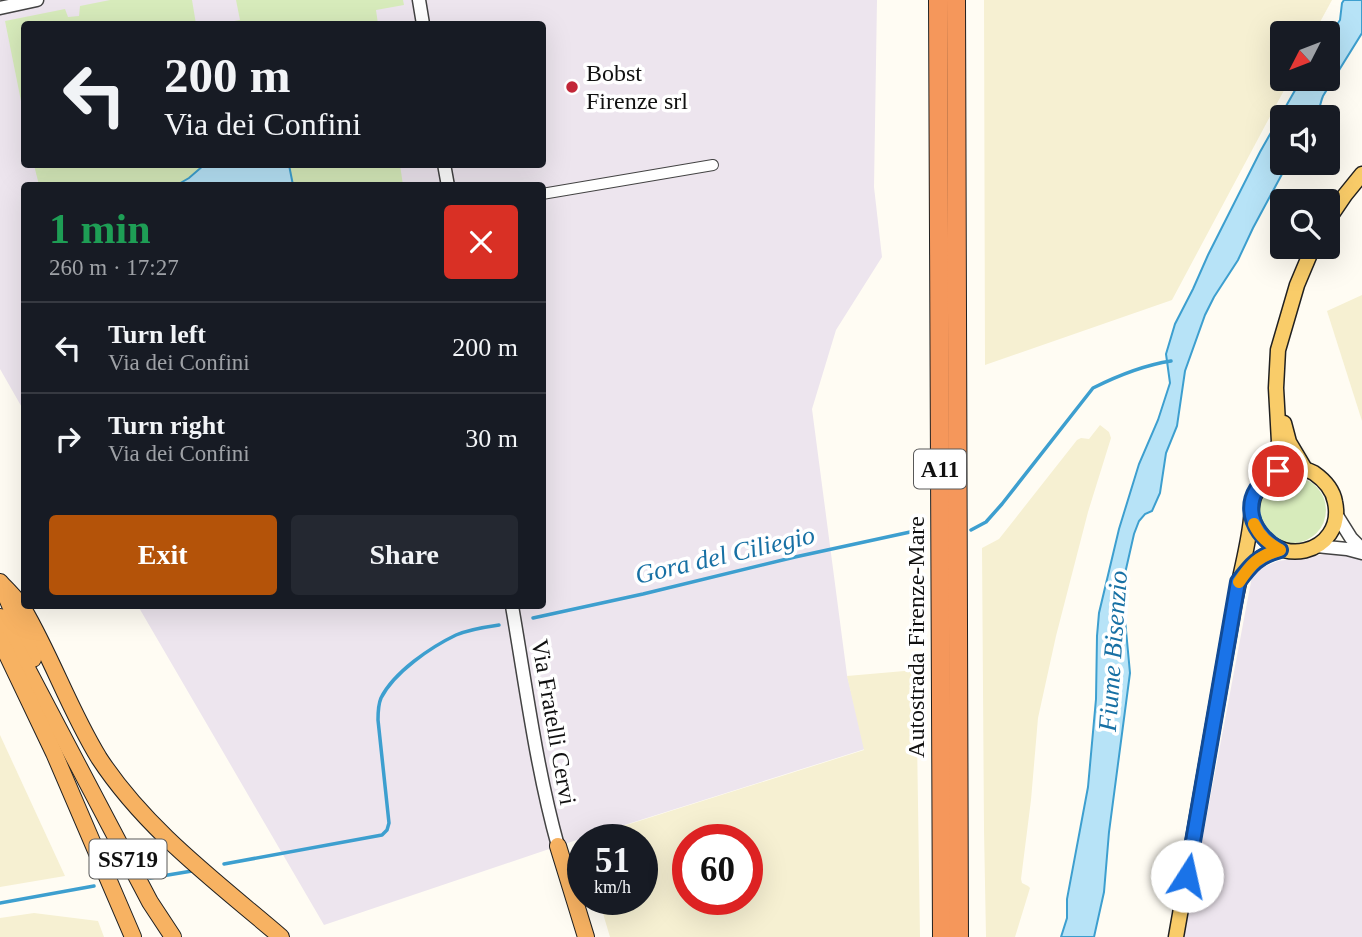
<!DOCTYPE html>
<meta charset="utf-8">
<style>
body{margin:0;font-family:"Times New Roman",serif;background:#242831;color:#f1f3f6;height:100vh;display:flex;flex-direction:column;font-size:26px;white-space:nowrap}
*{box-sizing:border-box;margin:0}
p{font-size:23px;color:#9ea1a6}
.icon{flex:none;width:38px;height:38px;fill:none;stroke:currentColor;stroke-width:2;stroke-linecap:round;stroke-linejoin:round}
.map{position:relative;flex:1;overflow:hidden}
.drawer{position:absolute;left:21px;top:182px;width:525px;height:427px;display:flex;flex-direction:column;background:#171b24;border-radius:7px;box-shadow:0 7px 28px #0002}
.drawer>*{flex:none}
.hud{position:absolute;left:21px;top:21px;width:525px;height:147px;border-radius:7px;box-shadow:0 7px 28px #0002;background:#171b24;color:#f1f3f6;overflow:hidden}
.needle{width:46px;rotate:228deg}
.buttons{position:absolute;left:1270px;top:21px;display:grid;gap:14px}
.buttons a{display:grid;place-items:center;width:70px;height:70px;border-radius:7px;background:#171b24;box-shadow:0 7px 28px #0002;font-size:35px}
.speed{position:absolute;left:567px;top:824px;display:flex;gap:14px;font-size:35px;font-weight:700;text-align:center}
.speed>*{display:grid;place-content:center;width:91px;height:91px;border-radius:50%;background:#171b24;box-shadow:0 7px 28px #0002;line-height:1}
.speed small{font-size:18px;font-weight:400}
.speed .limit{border:10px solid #d22;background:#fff;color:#111}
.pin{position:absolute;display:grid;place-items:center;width:60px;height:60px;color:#fff;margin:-30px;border:4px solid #fff;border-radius:50%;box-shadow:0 2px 7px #0007}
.me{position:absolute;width:77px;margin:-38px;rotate:10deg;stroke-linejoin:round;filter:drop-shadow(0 0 5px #0008)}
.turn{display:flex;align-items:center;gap:24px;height:147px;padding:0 28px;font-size:32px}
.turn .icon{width:91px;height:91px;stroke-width:2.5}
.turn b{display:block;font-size:49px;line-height:60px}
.round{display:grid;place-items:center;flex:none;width:74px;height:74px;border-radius:7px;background:#242831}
.summary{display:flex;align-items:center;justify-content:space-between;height:119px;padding:0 28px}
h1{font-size:42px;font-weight:600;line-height:52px;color:#1e9e55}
.cta{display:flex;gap:14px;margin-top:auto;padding:14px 28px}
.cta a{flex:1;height:80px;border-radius:7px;background:#b45309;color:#fff;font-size:28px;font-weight:600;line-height:80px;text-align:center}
.cta a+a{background:#242831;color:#f1f3f6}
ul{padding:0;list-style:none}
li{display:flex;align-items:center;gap:21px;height:91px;padding:0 28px;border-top:2px solid #363941}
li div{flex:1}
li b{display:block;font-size:26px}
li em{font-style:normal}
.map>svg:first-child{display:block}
</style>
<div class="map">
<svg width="1362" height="937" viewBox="0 0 1362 937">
<rect width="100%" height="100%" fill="#fffcf3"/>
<!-- industrial -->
<g fill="#ede5ee" fill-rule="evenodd">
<path d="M0 0H877L874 187 882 257 836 330 812 409 847 675 865 749 558 846 324 925 138 606H542V186H24V411L0 369ZM24 24H542V164H24Z"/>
<polygon points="1362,551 1362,937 1184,937 1253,571 1278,561 1332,553"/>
</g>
<!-- farmland -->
<g fill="#f6f0d2" fill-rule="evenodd">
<polygon points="984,0 1332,0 1314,33 1283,33 1283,79 1290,79 1172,300 985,365"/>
<polygon points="1362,295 1362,421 1327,311"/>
<polygon points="1100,425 1109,432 1111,438 1088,512 1056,636 1038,718 1031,800 1021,879 1022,883 1028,886 1030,888 1015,937 986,937 984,830 982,548 999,539 1077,440 1081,438 1089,439"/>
<path d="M916 670 920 937H610L599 900H642V840H583V843L582 839 864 750 847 676ZM688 840H747V900H688Z"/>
<polygon points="0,735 65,876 0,887"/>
<polygon points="34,913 98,921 104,937 0,937 0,918"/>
</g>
<!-- green -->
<g fill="#d7ebbb">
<polygon points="110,0 192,0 196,24 24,24 24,116 5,21 65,9 68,17 79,16 80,6"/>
<polygon points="236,0 403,0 404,5 376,10 378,24 217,24 240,20"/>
<polygon points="34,165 400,165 403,185 39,185"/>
<circle cx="1293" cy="510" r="33"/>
</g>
<!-- water -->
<g fill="#b7e3f7" stroke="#3d9fcf" stroke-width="2">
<path d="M1344 0H1362V33L1323 96C1320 103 1320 111 1315 117H1283V163H1288L1253 228 1238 260 1214 297 1205 315 1185 371 1177 426 1166 453 1160 493 1152 511 1145 514 1139 521 1134 534 1124 578 1123 598 1130 673 1109 832 1104 892 1094 937H1061L1067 918V899L1088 787 1096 699 1097 636 1099 613 1119 529 1139 464 1158 420 1170 383 1166 354 1175 324 1193 289 1208 255 1260 152 1298 85 1302 79H1328V38L1340 20 1342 3Z"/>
<polygon points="204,165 289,165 293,185 177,185 189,178"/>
</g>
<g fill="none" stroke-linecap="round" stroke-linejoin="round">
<!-- stream -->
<g stroke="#3d9fcf" stroke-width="3.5">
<path d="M971 530 986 522 1002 504 1093 388C1117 376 1145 365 1171 361"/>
<polyline points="533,618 643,594 795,557 924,529"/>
<path d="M224 864 382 835 387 830 389 823 378 720C378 713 378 705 381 698 394 672 431 647 456 635 470 629 485 627 499 625"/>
<polyline points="150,878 192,871"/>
<polyline points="0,903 94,886"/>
</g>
<defs>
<polyline id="minor" points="542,194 713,165"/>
<g id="tertiary">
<polyline points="419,0 423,24"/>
<polyline points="0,8 37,0"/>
<polyline points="444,164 448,186"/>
<polyline points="1336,514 1351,538 1362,549"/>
<polyline points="1316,546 1347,549 1362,553"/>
<path d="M512 606C526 686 536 767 558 846"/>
</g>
<g id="primary">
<polyline points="1328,220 1345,195 1362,174"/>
<polyline points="1284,423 1289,442 1305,469"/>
<polyline points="1270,475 1279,442 1276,388 1278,350 1297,285 1313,247"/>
<path d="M1241 578C1252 563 1261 555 1280 550"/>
<path d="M1176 937C1195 829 1214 721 1233 612 1238 582 1248 549 1251 519 1252 509 1251 501 1256 493 1266 472 1292 461 1314 473 1324 480 1333 490 1335 502 1346 553 1272 575 1252 517"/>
</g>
<g id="trunk">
<path d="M0 582C8 591 18 600 24 610 52 658 70 711 99 758 146 830 217 882 281 937"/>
<polyline points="6,596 33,659"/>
<polyline points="0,617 150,902 173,937"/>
<polyline points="0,640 54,753 133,937"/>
<polyline points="558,846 586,937"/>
</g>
<g id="motorway">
<polyline points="938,0 942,937"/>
<polyline points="956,0 959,937"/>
</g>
</defs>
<!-- minor casing -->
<use href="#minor" stroke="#434343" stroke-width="12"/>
<!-- tertiary casing -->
<use href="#tertiary" stroke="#434343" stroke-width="15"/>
<!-- primary casing -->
<use href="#primary" stroke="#212121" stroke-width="17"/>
<!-- trunk casing -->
<use href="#trunk" stroke="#212121" stroke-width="18"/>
<!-- motorway casing -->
<use href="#motorway" stroke="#212121" stroke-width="20"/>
<!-- minor -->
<use href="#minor" stroke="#fff" stroke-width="10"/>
<!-- tertiary -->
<use href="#tertiary" stroke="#fff" stroke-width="12"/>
<!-- primary -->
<use href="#primary" stroke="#f9cc69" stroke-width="14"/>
<!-- trunk -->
<use href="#trunk" stroke="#f7b262" stroke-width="16"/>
<!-- motorway -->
<use href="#motorway" stroke="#f5975b" stroke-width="18"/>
</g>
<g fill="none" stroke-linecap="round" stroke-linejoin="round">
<defs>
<path id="route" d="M1187 876 1238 582C1251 565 1258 556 1280 550 1245 530 1239 491 1278 471"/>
</defs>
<!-- route casing -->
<use href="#route" stroke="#114b97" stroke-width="18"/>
<!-- route -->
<use href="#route" stroke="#1a73e8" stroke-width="12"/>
<!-- slow -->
<path stroke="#f59e0b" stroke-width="12" d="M1239 582C1251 564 1258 556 1280 550 1268 543 1260 537 1254 524"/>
</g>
<!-- markers -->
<circle fill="#c22638" stroke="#fff" stroke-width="2.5" cx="572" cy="87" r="7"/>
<g text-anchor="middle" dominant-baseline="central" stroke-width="7" stroke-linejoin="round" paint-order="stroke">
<!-- shield labels -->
<g fill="#fff" stroke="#585858" stroke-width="2">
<rect x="914" y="449.5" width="52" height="39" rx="5"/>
<rect x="89.5" y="839.5" width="77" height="39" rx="5"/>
</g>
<g font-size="23" font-weight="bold" fill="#101010">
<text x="940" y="469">A11</text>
<text x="128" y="859">SS719</text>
</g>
<!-- poi labels -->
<g font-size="24" fill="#101010" stroke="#fff" text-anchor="start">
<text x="586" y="73">Bobst<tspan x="586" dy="28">Firenze srl</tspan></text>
</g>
<!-- street labels -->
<g font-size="24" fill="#101010" stroke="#fff">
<text transform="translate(916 637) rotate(-90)">Autostrada Firenze-Mare</text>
<text transform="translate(554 722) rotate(80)">Via Fratelli Cervi</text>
</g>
<!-- water labels -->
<g font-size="26" font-style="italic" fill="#1770a4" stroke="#fff">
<text transform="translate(725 555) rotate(-13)">Gora del Ciliegio</text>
<text transform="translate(1113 651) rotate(-86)">Fiume Bisenzio</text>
</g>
</g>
</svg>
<div class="buttons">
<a><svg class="needle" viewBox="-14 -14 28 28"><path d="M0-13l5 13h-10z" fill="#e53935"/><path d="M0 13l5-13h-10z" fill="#9ea1a6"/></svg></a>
<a><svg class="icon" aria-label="sound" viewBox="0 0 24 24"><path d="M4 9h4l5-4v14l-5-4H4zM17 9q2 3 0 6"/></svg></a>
<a><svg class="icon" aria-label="search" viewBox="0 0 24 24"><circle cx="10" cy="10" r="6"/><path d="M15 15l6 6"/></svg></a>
</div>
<div class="speed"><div>51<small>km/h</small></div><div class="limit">60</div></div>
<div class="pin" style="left:1278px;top:471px;background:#d93025"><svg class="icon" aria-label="arrive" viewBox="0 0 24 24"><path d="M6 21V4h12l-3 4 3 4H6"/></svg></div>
<svg class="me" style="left:1187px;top:876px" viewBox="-20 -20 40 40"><circle r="19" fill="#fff"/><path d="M0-13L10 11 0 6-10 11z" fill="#1a73e8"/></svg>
<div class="hud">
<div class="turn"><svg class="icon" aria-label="left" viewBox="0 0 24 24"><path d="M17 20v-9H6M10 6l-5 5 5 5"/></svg><div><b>200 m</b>Via dei Confini</div></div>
</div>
<section class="drawer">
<div class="summary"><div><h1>1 min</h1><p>260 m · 17:27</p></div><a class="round" style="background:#d93025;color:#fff"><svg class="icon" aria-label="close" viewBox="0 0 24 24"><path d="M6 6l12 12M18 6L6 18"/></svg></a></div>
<ul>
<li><svg class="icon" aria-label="left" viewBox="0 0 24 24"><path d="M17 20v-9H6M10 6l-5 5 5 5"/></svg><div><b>Turn left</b><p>Via dei Confini</p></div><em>200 m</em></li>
<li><svg class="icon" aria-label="right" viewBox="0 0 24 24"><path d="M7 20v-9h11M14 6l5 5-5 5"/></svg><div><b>Turn right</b><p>Via dei Confini</p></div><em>30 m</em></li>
</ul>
<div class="cta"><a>Exit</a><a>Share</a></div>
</section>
</div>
